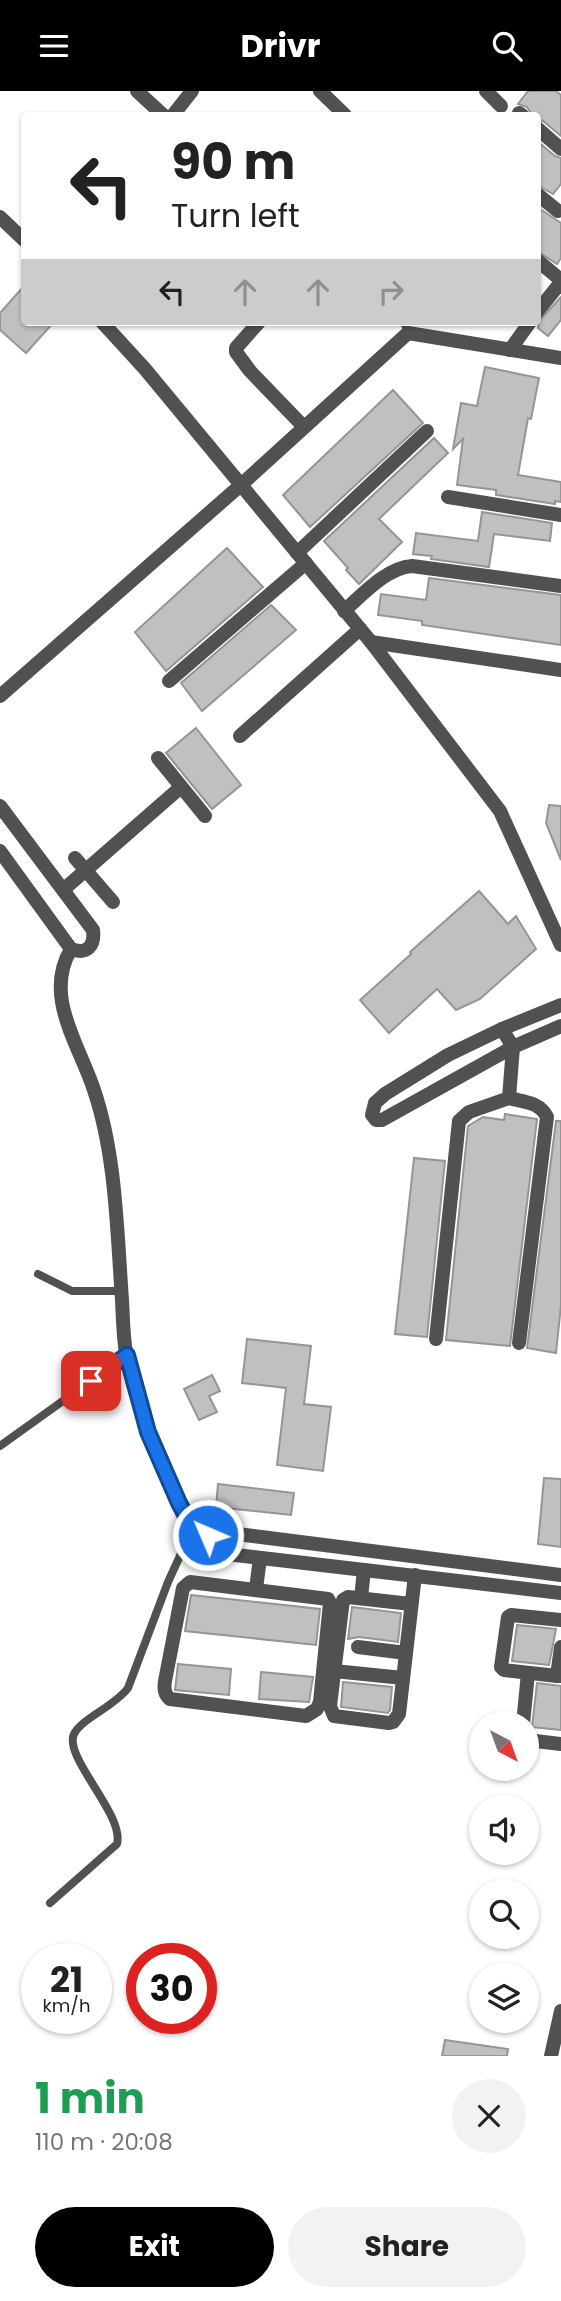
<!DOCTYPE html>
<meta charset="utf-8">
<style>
body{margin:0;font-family:Poppins,sans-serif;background:#f2f2f2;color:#222;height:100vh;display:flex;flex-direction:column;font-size:26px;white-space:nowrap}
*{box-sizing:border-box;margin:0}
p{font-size:23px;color:#767676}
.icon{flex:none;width:38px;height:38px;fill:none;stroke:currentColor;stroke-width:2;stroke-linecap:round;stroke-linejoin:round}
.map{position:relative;height:1965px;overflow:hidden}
.details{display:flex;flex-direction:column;background:#fff;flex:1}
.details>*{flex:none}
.guide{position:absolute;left:21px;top:21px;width:520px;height:214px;border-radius:7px;box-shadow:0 2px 5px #0004;background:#fff;color:#222;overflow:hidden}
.needle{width:46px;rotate:139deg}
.controls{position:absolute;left:469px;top:1620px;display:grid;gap:14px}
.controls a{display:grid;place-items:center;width:70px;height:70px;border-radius:50%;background:#fff;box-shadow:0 2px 5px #0004;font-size:35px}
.speed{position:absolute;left:21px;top:1852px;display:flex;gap:14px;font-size:35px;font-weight:700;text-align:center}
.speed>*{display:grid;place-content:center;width:91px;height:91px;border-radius:50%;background:#fff;box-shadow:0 2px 5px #0004;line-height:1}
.speed small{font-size:18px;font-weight:400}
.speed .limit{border:10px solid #d22;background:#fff;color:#111}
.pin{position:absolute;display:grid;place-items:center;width:60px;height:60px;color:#fff;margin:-30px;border-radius:14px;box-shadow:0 4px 10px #0006}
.me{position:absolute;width:77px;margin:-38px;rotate:315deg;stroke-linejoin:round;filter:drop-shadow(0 0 5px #0008)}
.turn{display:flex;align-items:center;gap:24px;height:147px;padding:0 35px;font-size:32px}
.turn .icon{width:91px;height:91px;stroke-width:2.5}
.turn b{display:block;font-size:49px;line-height:60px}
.lanes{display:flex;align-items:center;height:66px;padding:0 35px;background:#0003;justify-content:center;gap:35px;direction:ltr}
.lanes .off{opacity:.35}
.round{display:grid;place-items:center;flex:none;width:74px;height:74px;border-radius:37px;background:#f2f2f2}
.head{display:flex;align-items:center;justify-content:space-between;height:119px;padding:0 35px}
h1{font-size:42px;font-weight:700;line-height:52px;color:#1e9e55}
.primary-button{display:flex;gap:14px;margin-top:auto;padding:14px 35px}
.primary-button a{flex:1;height:80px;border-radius:42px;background:#000;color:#fff;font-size:28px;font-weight:700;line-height:80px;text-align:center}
.primary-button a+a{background:#f2f2f2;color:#222}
header{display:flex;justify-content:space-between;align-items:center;height:91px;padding:0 35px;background:#000;color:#fff;font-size:32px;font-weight:700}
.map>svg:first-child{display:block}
</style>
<header><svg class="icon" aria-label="menu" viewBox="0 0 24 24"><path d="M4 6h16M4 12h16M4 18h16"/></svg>Drivr<svg class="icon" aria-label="search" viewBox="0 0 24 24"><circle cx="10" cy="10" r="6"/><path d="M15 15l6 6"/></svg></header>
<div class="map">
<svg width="561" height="1965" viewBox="0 0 561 1965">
<rect width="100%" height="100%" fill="#fff"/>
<!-- building -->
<g fill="#c0c0c0" stroke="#959595" stroke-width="2">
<polygon points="528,0 556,0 561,4 561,45 543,30 537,28 537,24 532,24 527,16 518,13"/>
<polygon points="537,50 555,65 561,67 561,93 553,103 537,94"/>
<polygon points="537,116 561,132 561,167 557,173 537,160"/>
<polygon points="24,195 24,231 54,231 26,262 0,239 0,222"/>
<polygon points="561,206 561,229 548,245 538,237 539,230"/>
<polygon points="485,276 539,287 531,328 528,327 518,384 561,391 561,411 555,410 555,413 496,404 496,399 457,394 463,348 453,358 461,312 477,315"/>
<polygon points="393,299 423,332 310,436 283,404"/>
<polygon points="434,347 448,362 379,428 402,451 359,493 346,479 348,477 324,450"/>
<polygon points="482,421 552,432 550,450 494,443 489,476 431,468 432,465 413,463 416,442 478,450"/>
<polygon points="227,457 263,496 166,580 135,541"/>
<polygon points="429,487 561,504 561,554 422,534 422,530 378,524 381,503 426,509"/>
<polygon points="271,514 296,539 202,620 181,592"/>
<polygon points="196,637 241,694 212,718 166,662"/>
<polygon points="549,714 561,715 561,769 546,732"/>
<polygon points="479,800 508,833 516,825 536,858 480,908 456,919 437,898 389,942 360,909 411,863 410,861"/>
<polygon points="505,1023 537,1028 510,1255 446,1249 468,1035 483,1026 504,1029"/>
<polygon points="556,1030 561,1030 561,1214 556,1262 527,1257"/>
<polygon points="414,1067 445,1070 427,1246 395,1243"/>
<polygon points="247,1248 311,1255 304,1313 331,1316 323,1380 277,1374 286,1297 242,1292"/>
<polygon points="212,1284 220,1300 209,1305 217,1321 199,1329 184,1298"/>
<polygon points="544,1387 561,1388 561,1456 538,1453"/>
<polygon points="218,1393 294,1402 291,1424 216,1416"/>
<polygon points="191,1504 320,1518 316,1554 185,1540"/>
<polygon points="352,1516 401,1522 398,1551 359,1546 348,1548"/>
<polygon points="517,1534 556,1538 549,1574 512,1570"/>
<polygon points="178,1573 231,1578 229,1604 175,1599"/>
<polygon points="261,1581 313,1586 309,1611 259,1608"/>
<polygon points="343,1591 392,1596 390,1619 388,1622 341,1616"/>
<polygon points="537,1592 561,1595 561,1639 532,1636"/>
<polygon points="445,1949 508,1958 507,1965 442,1965"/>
</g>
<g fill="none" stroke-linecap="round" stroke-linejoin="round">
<!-- service -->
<g stroke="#515151" stroke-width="8">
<polyline points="404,231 408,242"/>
<polyline points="38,1183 72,1200 121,1200"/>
<polyline points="0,1355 127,1264"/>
<path d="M50 1812 117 1753C125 1724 63 1666 74 1643 81 1628 115 1615 128 1597L168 1491 195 1432"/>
</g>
<!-- minor -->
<g stroke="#515151" stroke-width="14">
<polyline points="137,0 163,24"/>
<polyline points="320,0 345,24"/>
<polyline points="486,0 501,15"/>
<polyline points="519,22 522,24"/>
<polyline points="173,24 192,0"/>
<polyline points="537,37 561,58"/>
<polyline points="537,103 558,120"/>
<polyline points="0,126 24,149"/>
<polyline points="537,169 561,189"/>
<polyline points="537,221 561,191"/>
<polyline points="102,231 145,278 371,551 500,720 561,854"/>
<polyline points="259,231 236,257 236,261 250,280 304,336"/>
<polyline points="510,259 530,231"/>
<polyline points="448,406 561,424"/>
<polyline points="297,462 427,340"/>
<path d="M344 520C363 503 386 477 412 475L561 495"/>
<polyline points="371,551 561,579"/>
<polyline points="169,590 306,472"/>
<polyline points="0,605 242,393 408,242 561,267"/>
<polyline points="240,645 360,538"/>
<polyline points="158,667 205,725"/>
<polyline points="75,767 113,811"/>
<polyline points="63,799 181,696"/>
<path d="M71 858C43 905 79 953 94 999 116 1064 117 1140 122 1209 123 1226 123 1244 126 1262 135 1314 158 1363 179 1412L185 1423 208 1444"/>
<path d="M509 1007C524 1011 540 1011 547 1026L519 1252"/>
<polyline points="436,1248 459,1030 469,1021 509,1007 513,956 502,938"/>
<polyline points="561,1484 214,1440 208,1444 205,1452 210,1461 561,1502"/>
<path d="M190 1491 328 1508 330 1512 320 1611 317 1618 306 1625 170 1608C164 1603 164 1597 165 1590L183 1497Z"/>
<polyline points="256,1498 260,1467"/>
<polyline points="361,1507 364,1479"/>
<polyline points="411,1513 348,1506 343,1509 330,1615 334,1625 389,1632 393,1631 399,1623 415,1484"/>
<polyline points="358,1556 406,1562"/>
<polyline points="561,1556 557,1585 561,1585"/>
<polyline points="334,1580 403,1587"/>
<polyline points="557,1585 504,1579 501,1576 508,1526 511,1524 561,1529"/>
<polyline points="523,1633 528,1582"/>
<polyline points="527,1649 561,1653"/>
<polyline points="551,1965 561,1920"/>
</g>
<!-- tertiary -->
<g stroke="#515151" stroke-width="14">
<path d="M0 715 93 839C95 855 87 864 71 858L0 760"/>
<polyline points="561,914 502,938 448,964 385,1003 375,1012 372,1024 376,1029 382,1029 513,956 561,935"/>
</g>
</g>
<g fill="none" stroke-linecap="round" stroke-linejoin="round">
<defs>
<polyline id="route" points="91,1290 127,1264 148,1341 179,1412 185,1423 208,1444"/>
</defs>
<!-- route casing -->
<use href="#route" stroke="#114b97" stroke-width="18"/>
<!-- route -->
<use href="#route" stroke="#1a73e8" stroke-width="12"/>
</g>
</svg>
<div class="controls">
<a><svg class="needle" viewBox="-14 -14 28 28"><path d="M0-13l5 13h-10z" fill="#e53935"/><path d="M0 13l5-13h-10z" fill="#767676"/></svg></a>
<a><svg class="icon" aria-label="sound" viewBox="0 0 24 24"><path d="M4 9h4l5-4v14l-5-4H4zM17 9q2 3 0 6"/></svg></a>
<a><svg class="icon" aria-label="search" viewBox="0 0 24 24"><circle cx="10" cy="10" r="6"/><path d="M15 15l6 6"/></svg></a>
<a><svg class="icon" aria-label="layers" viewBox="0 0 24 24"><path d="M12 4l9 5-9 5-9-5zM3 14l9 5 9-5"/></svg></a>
</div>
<div class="speed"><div>21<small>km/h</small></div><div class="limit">30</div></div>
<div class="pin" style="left:91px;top:1290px;background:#d93025"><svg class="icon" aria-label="arrive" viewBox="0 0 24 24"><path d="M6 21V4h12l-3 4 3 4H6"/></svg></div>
<svg class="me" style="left:208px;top:1444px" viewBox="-20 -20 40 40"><circle r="17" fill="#1a73e8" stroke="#fff" stroke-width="3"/><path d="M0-11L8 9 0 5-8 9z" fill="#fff"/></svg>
<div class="guide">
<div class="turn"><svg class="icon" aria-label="left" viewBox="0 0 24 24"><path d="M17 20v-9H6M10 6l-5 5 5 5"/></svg><div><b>90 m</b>Turn left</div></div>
<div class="lanes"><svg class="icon" aria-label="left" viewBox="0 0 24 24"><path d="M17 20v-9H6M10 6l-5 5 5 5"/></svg><svg class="icon off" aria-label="ahead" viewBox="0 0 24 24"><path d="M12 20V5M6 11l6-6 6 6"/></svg><svg class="icon off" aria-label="ahead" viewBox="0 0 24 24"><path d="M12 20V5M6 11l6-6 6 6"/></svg><svg class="icon off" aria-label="right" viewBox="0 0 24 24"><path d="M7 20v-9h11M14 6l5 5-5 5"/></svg></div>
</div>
</div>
<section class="details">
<div class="head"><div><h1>1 min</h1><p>110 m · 20:08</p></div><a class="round"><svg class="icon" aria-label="close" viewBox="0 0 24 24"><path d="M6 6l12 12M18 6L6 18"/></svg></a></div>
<div class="primary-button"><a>Exit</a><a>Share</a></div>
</section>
